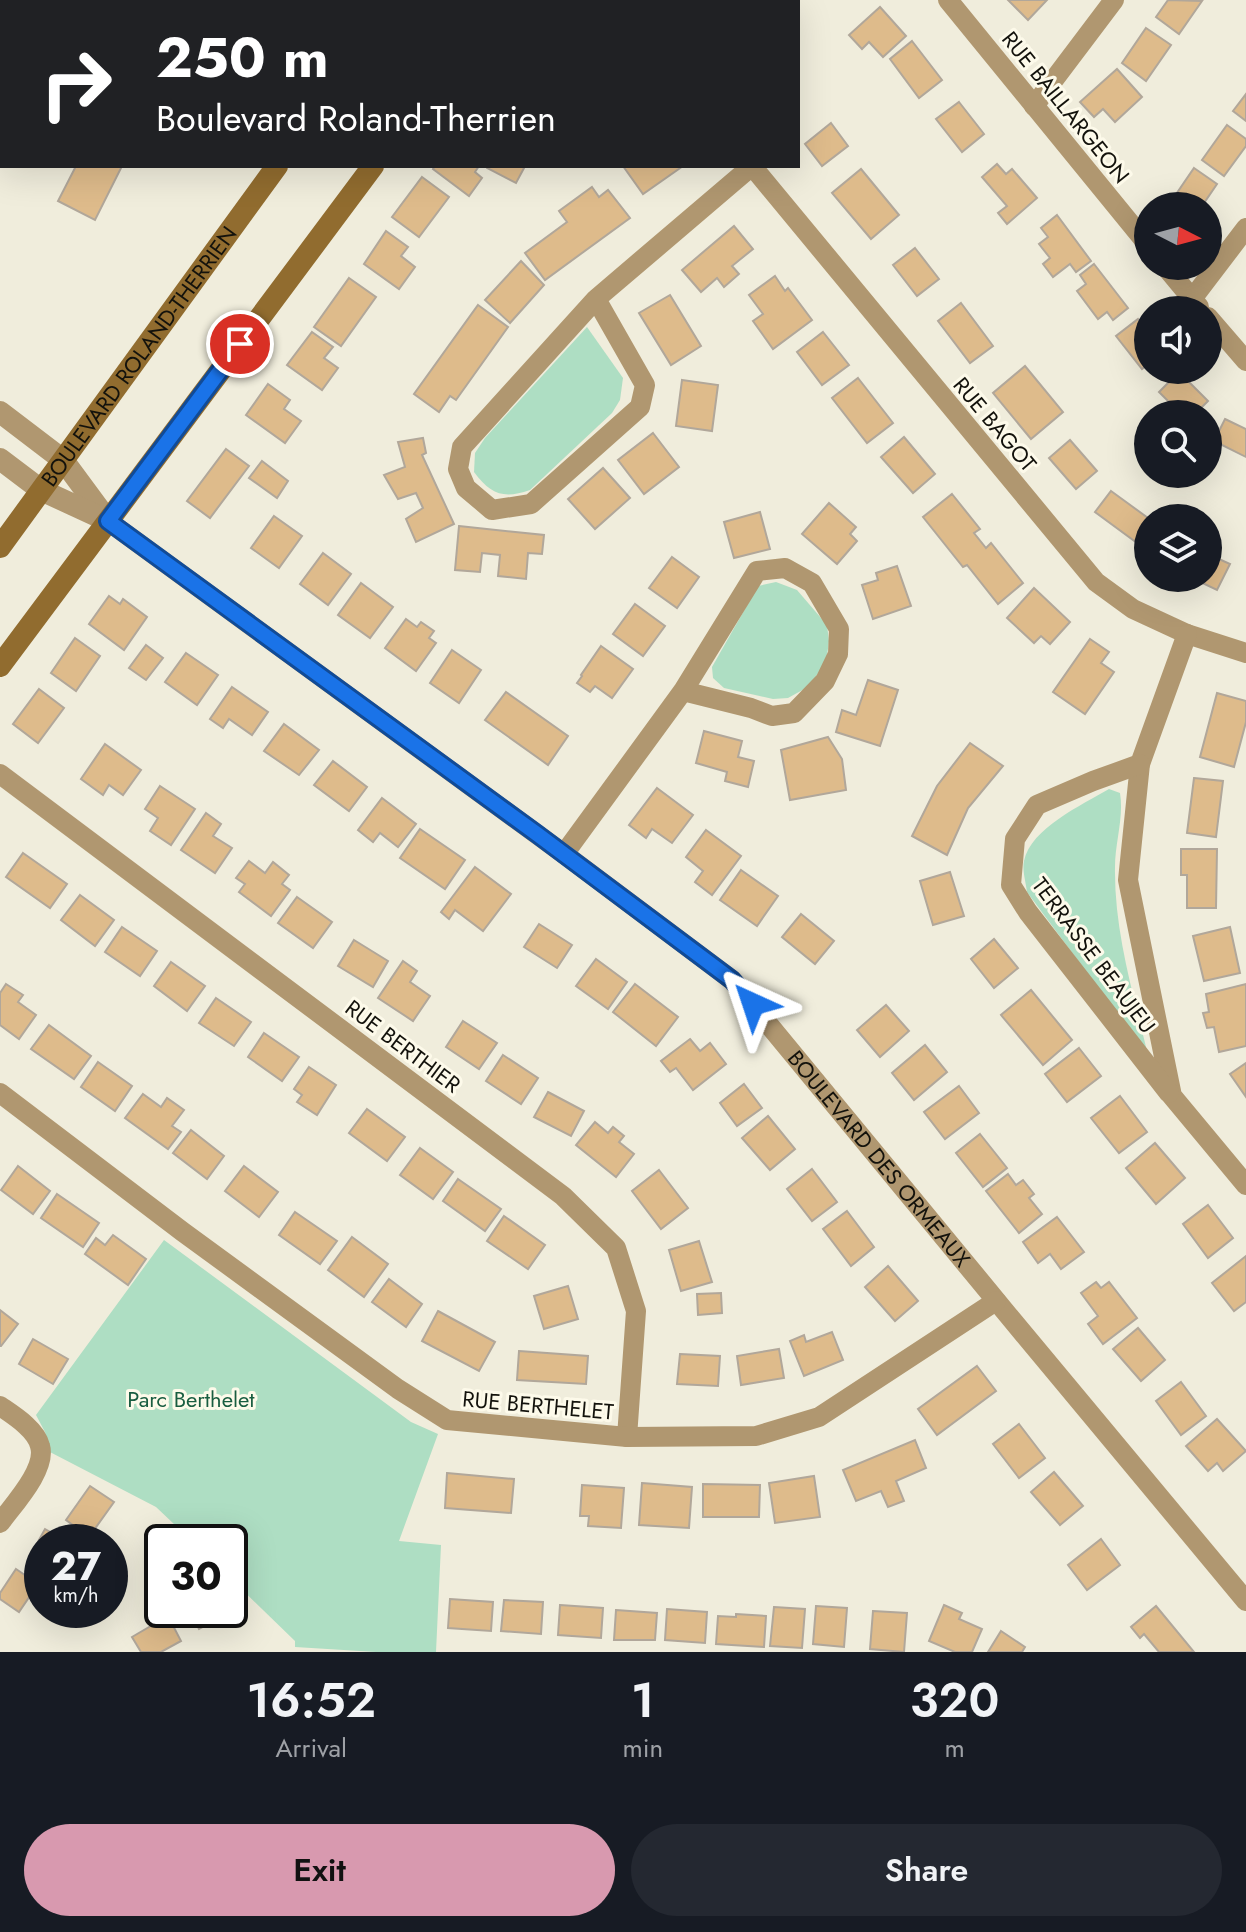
<!DOCTYPE html>
<style>
body{margin:0;font-family:Jost,sans-serif;background:#242831;color:#f1f3f6;height:100vh;display:flex;flex-direction:column;font-size:30px;white-space:nowrap}
*{box-sizing:border-box;margin:0}
p{font-size:26px;color:#9ea1a6}
.icon{flex:none;width:44px;height:44px;fill:none;stroke:currentColor;stroke-width:2;stroke-linecap:round;stroke-linejoin:round}
.map{position:relative;height:1652px;overflow:hidden}
.details{display:flex;flex-direction:column;background:#171b24;flex:1}
.details>*{flex:none}
.banner{position:absolute;left:0px;top:0px;width:800px;height:168px;box-shadow:0 8px 32px #0002;background:#202124;color:#fff;overflow:hidden}
.needle{width:52px;rotate:96deg}
.buttons{position:absolute;left:1134px;top:192px;display:grid;gap:16px}
.buttons a{display:grid;place-items:center;width:88px;height:88px;border-radius:50%;background:#171b24;box-shadow:0 8px 32px #0002;font-size:40px}
.speed{position:absolute;left:24px;top:1524px;display:flex;gap:16px;font-size:40px;font-weight:700;text-align:center}
.speed>*{display:grid;place-content:center;width:104px;height:104px;border-radius:50%;background:#171b24;box-shadow:0 8px 32px #0002;line-height:1}
.speed small{font-size:20px;font-weight:400}
.speed .limit{border:4px solid #111;border-radius:12px;background:#fff;color:#111}
.pin{position:absolute;display:grid;place-items:center;width:68px;height:68px;color:#fff;margin:-34px;border:4px solid #fff;border-radius:50%;box-shadow:0 2px 8px #0007}
.me{position:absolute;width:88px;margin:-44px;rotate:318deg;stroke-linejoin:round;filter:drop-shadow(0 0 6px #0008)}
.turn{display:flex;align-items:center;gap:28px;height:168px;padding:0 24px;font-size:36px}
.turn .icon{width:104px;height:104px;stroke-width:2.5}
.turn b{display:block;font-size:56px;line-height:68px}
.eta{display:flex;justify-content:space-evenly;align-items:center;height:136px;text-align:center}
.eta b{font-size:48px;font-weight:600;line-height:56px}
.button{display:flex;gap:16px;margin-top:auto;padding:16px 24px}
.button a{flex:1;height:92px;border-radius:48px;background:#d899af;color:#111;font-size:32px;font-weight:600;line-height:92px;text-align:center}
.button a+a{background:#242831;color:#f1f3f6}
.map>svg:first-child{display:block}
</style>
<div class="map">
<svg width="1246" height="1652" viewBox="0 0 1246 1652">
<rect width="100%" height="100%" fill="#f0eddc"/>
<!-- green -->
<g fill="#aedec3">
<path d="M587 327 623 378 620 400 612 413 530 490C504 499 491 495 474 472L475 453 485 438Z"/>
<polygon points="776,582 797,590 827,625 829,641 826,663 808,687 788,698 773,699 724,688 713,678 712,667 758,586"/>
<path d="M1109 789 1120 793C1124 818 1115 842 1115 867 1114 931 1133 993 1148 1055L1027 892C1026 883 1022 870 1024 861 1031 828 1082 805 1109 789Z"/>
<polygon points="164,1240 411,1422 438,1434 399,1541 441,1545 436,1652 376,1652 295,1647 295,1641 230,1578 230,1542 193,1542 156,1507 48,1451 45,1432 36,1415"/>
</g>
<!-- building -->
<g fill="#debb8b" stroke="#b1a79a" stroke-width="2">
<polygon points="1008,0 1047,0 1028,20"/>
<polygon points="1168,0 1202,1 1179,34 1156,17"/>
<polygon points="880,7 906,36 883,57 869,42 862,49 849,35"/>
<polygon points="1146,28 1171,45 1146,81 1122,63"/>
<polygon points="912,41 942,80 919,98 890,59"/>
<polygon points="1117,69 1142,97 1115,122 1103,109 1094,117 1080,102"/>
<polygon points="1246,94 1246,121 1233,111"/>
<polygon points="959,102 984,134 962,152 936,119"/>
<polygon points="831,123 848,146 822,166 805,144"/>
<polygon points="1227,125 1246,139 1246,146 1224,176 1202,160"/>
<polygon points="997,164 1006,174 1012,169 1037,198 1007,224 998,213 1007,206 982,177"/>
<polygon points="76,166 122,166 95,220 58,201"/>
<polygon points="435,166 479,166 475,172 482,178 469,196 433,169"/>
<polygon points="487,166 521,166 524,168 516,183 487,168"/>
<polygon points="623,166 683,166 643,194"/>
<polygon points="1194,168 1217,184 1202,206 1168,206"/>
<polygon points="861,169 899,215 871,239 832,193"/>
<polygon points="422,177 449,197 419,237 392,217"/>
<polygon points="592,187 599,197 608,190 630,218 545,280 525,253 567,222 559,211"/>
<polygon points="1057,215 1091,261 1076,272 1070,264 1053,277 1043,264 1050,258 1039,244 1048,237 1041,228"/>
<polygon points="734,226 753,249 732,266 739,274 724,287 717,278 701,292 682,270"/>
<polygon points="386,231 408,247 401,256 415,267 399,289 364,264"/>
<polygon points="915,248 939,279 917,296 893,265"/>
<polygon points="521,261 544,285 510,323 485,300"/>
<polygon points="1094,264 1128,308 1113,320 1107,312 1098,319 1077,291 1086,284 1080,275"/>
<polygon points="775,276 785,291 788,288 812,320 773,349 753,321 763,314 749,295"/>
<polygon points="349,278 376,297 341,346 314,327"/>
<polygon points="670,295 701,346 671,365 639,313"/>
<polygon points="961,303 993,346 970,363 938,321"/>
<polygon points="478,305 508,327 456,400 450,396 439,412 414,394"/>
<polygon points="1138,319 1148,332 1148,364 1142,369 1116,336"/>
<polygon points="312,332 333,347 324,358 338,368 322,390 287,365"/>
<polygon points="823,332 849,365 822,385 797,352"/>
<polygon points="1025,366 1063,412 1031,439 993,393"/>
<polygon points="1179,372 1208,401 1195,414 1181,414 1159,392"/>
<polygon points="858,378 893,423 867,443 832,398"/>
<polygon points="682,380 718,385 712,431 676,426"/>
<polygon points="268,384 290,400 284,409 301,421 285,443 246,415"/>
<polygon points="1225,419 1246,429 1246,457 1214,441"/>
<polygon points="653,433 679,467 644,494 618,460"/>
<polygon points="904,437 935,474 913,493 881,457"/>
<polygon points="423,438 426,453 422,455 454,524 416,542 406,519 423,508 416,493 398,499 384,475 405,467 398,442"/>
<polygon points="1070,440 1097,471 1076,489 1049,458"/>
<polygon points="226,449 249,466 210,518 187,501"/>
<polygon points="262,461 288,481 277,498 249,478"/>
<polygon points="603,468 630,498 595,529 568,499"/>
<polygon points="1111,491 1148,518 1148,551 1095,512"/>
<polygon points="952,494 980,529 974,533 986,548 991,543 1023,583 998,604 967,565 963,567 923,517"/>
<polygon points="829,503 856,527 850,534 857,541 837,564 802,534"/>
<polygon points="760,512 770,549 734,558 724,522"/>
<polygon points="274,516 302,536 279,568 251,548"/>
<polygon points="459,526 544,535 542,554 528,553 526,579 498,576 500,555 482,553 480,572 455,570"/>
<polygon points="323,553 351,574 328,605 300,584"/>
<polygon points="1208,554 1230,564 1217,590 1192,578 1208,578"/>
<polygon points="672,557 699,577 677,608 649,588"/>
<polygon points="897,566 911,606 873,619 862,585 878,580 876,573"/>
<polygon points="361,583 393,607 370,638 338,615"/>
<polygon points="1034,588 1070,622 1050,644 1041,636 1034,643 1007,618"/>
<polygon points="109,596 120,604 123,599 147,617 124,650 89,624"/>
<polygon points="635,604 665,626 643,656 613,634"/>
<polygon points="406,619 417,627 421,622 434,631 429,638 436,643 416,671 385,648"/>
<polygon points="75,638 100,656 76,691 51,673"/>
<polygon points="1090,639 1109,652 1101,663 1114,672 1085,714 1053,692"/>
<polygon points="146,645 163,658 146,680 129,668"/>
<polygon points="601,646 633,669 612,698 595,686 590,692 577,683 582,676 581,675"/>
<polygon points="452,650 481,670 459,703 430,683"/>
<polygon points="186,653 218,675 197,705 165,682"/>
<polygon points="868,680 898,690 880,746 836,732 842,710 856,715"/>
<polygon points="232,687 268,712 252,735 229,719 223,728 210,719"/>
<polygon points="39,689 64,708 38,743 13,724"/>
<polygon points="506,692 568,736 548,765 485,720"/>
<polygon points="1217,693 1246,701 1246,722 1234,767 1200,757"/>
<polygon points="284,724 319,750 299,775 264,751"/>
<polygon points="704,731 742,741 738,757 754,761 748,787 725,781 727,772 696,763"/>
<polygon points="828,737 842,759 846,790 790,800 781,750"/>
<polygon points="970,743 1003,766 968,808 947,855 912,836 937,786"/>
<polygon points="105,744 141,770 123,795 109,785 103,795 81,779"/>
<polygon points="333,761 367,787 349,811 314,785"/>
<polygon points="1194,778 1223,781 1216,837 1187,833"/>
<polygon points="160,786 195,809 171,845 150,831 158,818 145,809"/>
<polygon points="657,788 693,815 672,843 652,829 646,838 629,825"/>
<polygon points="382,798 416,824 398,847 380,833 373,842 358,830"/>
<polygon points="206,813 221,824 213,836 232,848 215,873 181,850"/>
<polygon points="420,829 465,860 445,889 400,858"/>
<polygon points="706,830 741,856 712,895 695,882 703,871 686,857"/>
<polygon points="1181,849 1217,849 1216,908 1187,908 1187,875 1181,875"/>
<polygon points="23,853 67,884 50,908 6,877"/>
<polygon points="249,861 265,873 273,862 289,875 282,884 290,890 271,916 239,892 245,884 236,878"/>
<polygon points="475,867 511,894 483,931 455,910 449,919 441,912"/>
<polygon points="741,870 778,896 757,926 720,900"/>
<polygon points="950,872 964,916 933,925 920,881"/>
<polygon points="80,895 114,920 95,946 61,920"/>
<polygon points="297,897 332,922 313,948 278,923"/>
<polygon points="801,914 834,941 815,964 782,937"/>
<polygon points="539,924 572,945 557,968 524,947"/>
<polygon points="122,927 157,951 140,976 105,952"/>
<polygon points="1230,927 1240,973 1204,981 1193,936"/>
<polygon points="994,939 1018,968 994,988 971,959"/>
<polygon points="354,940 388,961 373,987 338,966"/>
<polygon points="596,959 627,982 608,1009 576,986"/>
<polygon points="403,961 417,971 410,982 430,996 413,1021 378,998"/>
<polygon points="171,962 205,986 187,1011 154,986"/>
<polygon points="6,984 23,995 18,1002 36,1015 19,1039 0,1025 0,993"/>
<polygon points="635,984 678,1017 656,1046 613,1012"/>
<polygon points="1246,984 1246,1046 1219,1052 1214,1027 1207,1028 1203,1013 1209,1012 1206,994"/>
<polygon points="1031,990 1072,1040 1043,1065 1001,1015"/>
<polygon points="216,998 251,1022 234,1046 199,1023"/>
<polygon points="886,1005 909,1031 880,1057 857,1030"/>
<polygon points="463,1021 497,1043 479,1069 446,1047"/>
<polygon points="49,1025 91,1056 74,1079 31,1049"/>
<polygon points="264,1033 299,1057 282,1081 248,1057"/>
<polygon points="690,1039 700,1051 710,1043 726,1064 693,1090 676,1068 670,1072 661,1061"/>
<polygon points="925,1045 947,1072 914,1100 892,1073"/>
<polygon points="1079,1048 1101,1076 1067,1102 1045,1074"/>
<polygon points="503,1055 538,1078 521,1104 486,1081"/>
<polygon points="98,1062 132,1086 115,1111 81,1087"/>
<polygon points="1246,1063 1246,1097 1230,1074"/>
<polygon points="309,1067 336,1085 317,1115 297,1102 302,1095 294,1089"/>
<polygon points="744,1084 762,1108 737,1126 720,1103"/>
<polygon points="959,1086 979,1113 945,1139 924,1112"/>
<polygon points="548,1092 584,1111 571,1136 534,1117"/>
<polygon points="143,1094 161,1107 167,1098 184,1110 172,1126 181,1132 168,1149 125,1118"/>
<polygon points="1120,1096 1147,1132 1119,1153 1091,1118"/>
<polygon points="367,1109 405,1137 387,1161 349,1133"/>
<polygon points="768,1116 795,1149 770,1170 742,1138"/>
<polygon points="595,1122 608,1133 613,1127 624,1136 619,1142 634,1154 616,1177 576,1145"/>
<polygon points="191,1130 224,1156 207,1179 173,1153"/>
<polygon points="980,1134 1007,1168 983,1187 956,1153"/>
<polygon points="1155,1143 1185,1178 1156,1204 1126,1168"/>
<polygon points="420,1148 453,1172 433,1199 400,1175"/>
<polygon points="18,1166 50,1191 33,1214 1,1190"/>
<polygon points="244,1166 278,1192 259,1217 225,1191"/>
<polygon points="812,1169 837,1202 812,1221 787,1189"/>
<polygon points="659,1170 688,1208 661,1229 632,1191"/>
<polygon points="1008,1174 1016,1185 1023,1180 1034,1194 1029,1198 1042,1214 1019,1233 986,1191"/>
<polygon points="458,1179 501,1209 485,1231 443,1201"/>
<polygon points="57,1194 99,1223 83,1247 41,1218"/>
<polygon points="1208,1205 1233,1238 1208,1258 1183,1224"/>
<polygon points="847,1211 874,1247 851,1266 823,1229"/>
<polygon points="295,1212 337,1241 320,1264 279,1235"/>
<polygon points="504,1216 545,1245 528,1269 487,1241"/>
<polygon points="1057,1217 1084,1252 1061,1269 1050,1254 1038,1263 1023,1242"/>
<polygon points="113,1235 146,1259 128,1285 85,1254 96,1238 105,1245"/>
<polygon points="352,1237 388,1264 364,1297 328,1270"/>
<polygon points="699,1241 712,1282 681,1291 669,1250"/>
<polygon points="1246,1256 1246,1302 1234,1311 1212,1283"/>
<polygon points="888,1266 918,1301 895,1321 865,1287"/>
<polygon points="389,1279 422,1304 406,1327 372,1302"/>
<polygon points="1096,1282 1101,1288 1109,1282 1137,1318 1103,1344 1088,1324 1098,1316 1081,1293"/>
<polygon points="568,1286 578,1319 544,1329 534,1296"/>
<polygon points="721,1293 722,1313 698,1315 697,1294"/>
<polygon points="0,1310 18,1324 1,1346 0,1346"/>
<polygon points="438,1311 495,1342 479,1371 422,1341"/>
<polygon points="1138,1328 1165,1360 1141,1381 1113,1349"/>
<polygon points="832,1332 843,1360 804,1376 790,1341 804,1335 806,1342"/>
<polygon points="33,1339 68,1359 53,1384 19,1364"/>
<polygon points="779,1349 784,1378 741,1385 737,1356"/>
<polygon points="519,1351 588,1356 586,1384 517,1380"/>
<polygon points="680,1354 720,1356 718,1386 677,1384"/>
<polygon points="977,1366 996,1391 937,1435 918,1409"/>
<polygon points="1181,1382 1206,1416 1181,1435 1156,1401"/>
<polygon points="1217,1419 1246,1451 1223,1471 1217,1463 1208,1471 1186,1446"/>
<polygon points="1019,1424 1045,1458 1019,1478 993,1444"/>
<polygon points="915,1440 926,1468 896,1481 904,1501 888,1507 881,1491 856,1501 843,1470"/>
<polygon points="1054,1472 1083,1506 1060,1525 1031,1492"/>
<polygon points="447,1473 514,1479 511,1513 445,1508"/>
<polygon points="814,1476 820,1517 775,1523 769,1483"/>
<polygon points="642,1483 692,1487 689,1528 639,1525"/>
<polygon points="703,1484 760,1485 759,1517 703,1517"/>
<polygon points="582,1485 624,1488 621,1528 588,1526 589,1516 580,1516"/>
<polygon points="90,1486 114,1502 89,1537 66,1520"/>
<polygon points="45,1529 68,1542 42,1542 42,1566 29,1558"/>
<polygon points="1101,1539 1120,1565 1087,1590 1068,1565"/>
<polygon points="16,1569 38,1584 19,1612 0,1599 0,1593"/>
<polygon points="450,1599 493,1602 491,1631 448,1628"/>
<polygon points="504,1600 543,1602 541,1634 501,1631"/>
<polygon points="230,1601 235,1610 199,1629 189,1610 230,1610"/>
<polygon points="560,1605 603,1608 601,1638 558,1635"/>
<polygon points="944,1605 962,1613 959,1619 982,1629 972,1652 955,1652 929,1641"/>
<polygon points="816,1606 847,1608 844,1647 813,1644"/>
<polygon points="1156,1606 1194,1652 1159,1652 1144,1634 1140,1638 1131,1627"/>
<polygon points="774,1607 805,1609 802,1648 770,1646"/>
<polygon points="667,1609 707,1612 705,1643 665,1640"/>
<polygon points="616,1610 657,1613 655,1640 614,1640"/>
<polygon points="873,1611 907,1613 904,1652 870,1649"/>
<polygon points="736,1614 766,1616 764,1647 716,1644 718,1616 736,1617"/>
<polygon points="168,1616 181,1641 161,1652 141,1652 132,1637"/>
<polygon points="1001,1631 1025,1647 1022,1652 988,1652"/>
</g>
<g fill="none" stroke-linecap="round" stroke-linejoin="round">
<!-- minor -->
<g stroke="#b09770" stroke-width="20">
<polyline points="6,0 10,2"/>
<polyline points="608,0 610,2"/>
<polyline points="948,0 1148,245"/>
<polyline points="1034,106 1114,0"/>
<polyline points="0,151 2,152"/>
<polyline points="1165,266 1199,307"/>
<polyline points="596,299 645,385 640,407 531,504 492,510 466,488 458,469 462,447 596,299 752,166 1096,582 1133,609 1187,634 1246,653"/>
<polyline points="1192,299 1246,228"/>
<polyline points="1208,317 1246,361"/>
<path id="s1" d="M108 521 564 854 732 980 1008 1315 1246 1601"/>
<polyline points="1187,634 1140,764 1128,880 1172,1096 1246,1185"/>
<polyline points="1140,764 1093,781 1037,805 1015,839 1011,885 1028,912 1169,1093"/>
<polyline points="0,774 563,1196 616,1248 636,1311 627,1437"/>
<polyline points="564,854 683,691 757,571 785,568 812,583 839,629 838,654 825,681 794,713 772,716 751,708 683,691"/>
<polyline points="0,1093 183,1232 398,1389 447,1420 627,1437 756,1436 819,1417 996,1301"/>
<path d="M0 1406C13 1415 36 1429 40 1446 47 1469 13 1505 0 1523"/>
</g>
<!-- tertiary -->
<g stroke="#b09770" stroke-width="22">
<polyline points="0,412 63,460 108,521"/>
<polyline points="0,459 41,490 106,520"/>
</g>
<!-- secondary -->
<g stroke="#916c2f" stroke-width="22">
<polyline points="405,2 407,0"/>
<polyline points="495,2 496,0"/>
<path id="s2" d="M0 547 277 166"/>
<polyline points="0,666 373,166"/>
</g>
</g>
<g fill="none" stroke-linecap="round" stroke-linejoin="round">
<defs>
<polyline id="route" points="240,344 108,521 537,834 708,962 732,980 753,1004"/>
</defs>
<!-- route casing -->
<use href="#route" stroke="#114b97" stroke-width="20"/>
<!-- route -->
<use href="#route" stroke="#1a73e8" stroke-width="14"/>
</g>
<g text-anchor="middle" dominant-baseline="central" stroke-width="6" stroke-linejoin="round" paint-order="stroke">
<!-- street labels -->
<g font-size="22" fill="#13120c" stroke="#fdfaea">
<text transform="translate(1066 107) rotate(51)">RUE BAILLARGEON</text>
<text stroke="none"><textPath href="#s2" startOffset="236">BOULEVARD ROLAND-THERRIEN</textPath></text>
<text transform="translate(995 424) rotate(50)">RUE BAGOT</text>
<text transform="translate(1094 955) rotate(53)">TERRASSE BEAUJEU</text>
<text transform="translate(403 1046) rotate(37)">RUE BERTHIER</text>
<text stroke="none"><textPath href="#s1" startOffset="1006">BOULEVARD DES ORMEAUX</textPath></text>
<text transform="translate(538 1405) rotate(5)">RUE BERTHELET</text>
</g>
<!-- park labels -->
<g font-size="22" fill="#195d40" stroke="#fdfaea">
<text x="191" y="1399">Parc Berthelet</text>
</g>
</g>
</svg>
<div class="buttons">
<a><svg class="needle" viewBox="-14 -14 28 28"><path d="M0-13l5 13h-10z" fill="#e53935"/><path d="M0 13l5-13h-10z" fill="#9ea1a6"/></svg></a>
<a><svg class="icon" aria-label="sound" viewBox="0 0 24 24"><path d="M4 9h4l5-4v14l-5-4H4zM17 9q2 3 0 6"/></svg></a>
<a><svg class="icon" aria-label="search" viewBox="0 0 24 24"><circle cx="10" cy="10" r="6"/><path d="M15 15l6 6"/></svg></a>
<a><svg class="icon" aria-label="layers" viewBox="0 0 24 24"><path d="M12 4l9 5-9 5-9-5zM3 14l9 5 9-5"/></svg></a>
</div>
<div class="speed"><div>27<small>km/h</small></div><div class="limit">30</div></div>
<div class="pin" style="left:240px;top:344px;background:#d93025"><svg class="icon" aria-label="arrive" viewBox="0 0 24 24"><path d="M6 21V4h12l-3 4 3 4H6"/></svg></div>
<svg class="me" style="left:753px;top:1004px" viewBox="-20 -20 40 40"><path d="M0-17L14 15 0 8-14 15z" fill="#1a73e8" stroke="#fff" stroke-width="4"/></svg>
<div class="banner">
<div class="turn"><svg class="icon" aria-label="right" viewBox="0 0 24 24"><path d="M7 20v-9h11M14 6l5 5-5 5"/></svg><div><b>250 m</b>Boulevard Roland-Therrien</div></div>
</div>
</div>
<section class="details">
<div class="eta">
<div><b>16:52</b><p>Arrival</p></div>
<div><b>1</b><p>min</p></div>
<div><b>320</b><p>m</p></div>
</div>
<div class="button"><a>Exit</a><a>Share</a></div>
</section>
